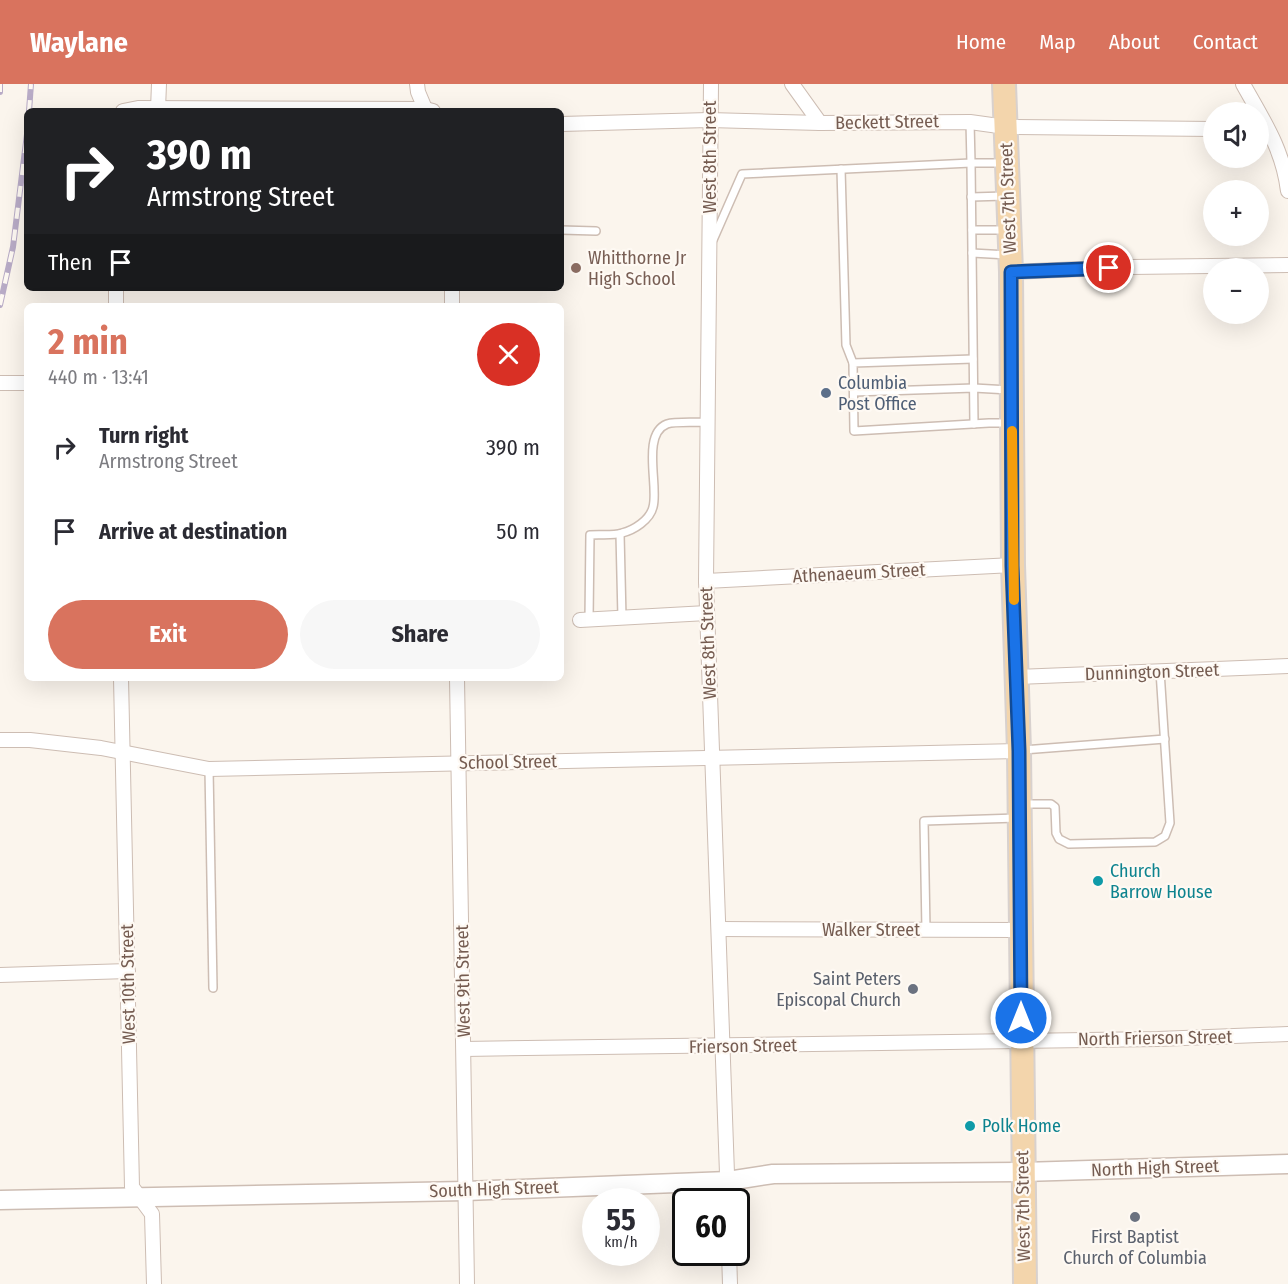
<!DOCTYPE html>
<meta charset="utf-8">
<style>
body{margin:0;font-family:"Fira Sans Condensed",sans-serif;background:#f7f7f7;color:#2b2b33;height:100vh;display:flex;flex-direction:column;font-size:22px;white-space:nowrap}
*{box-sizing:border-box;margin:0}
p{font-size:20px;color:#7c7c81}
.icon{flex:none;width:33px;height:33px;fill:none;stroke:currentColor;stroke-width:2;stroke-linecap:round;stroke-linejoin:round}
.map{position:relative;flex:1;overflow:hidden}
.drawer{position:absolute;left:24px;top:219px;width:540px;height:378px;display:flex;flex-direction:column;background:#fff;border-radius:9px;box-shadow:0 6px 24px #0002}
.drawer>*{flex:none}
.banner{position:absolute;left:24px;top:24px;width:540px;height:183px;border-radius:9px;box-shadow:0 6px 24px #0002;background:#202124;color:#fff;overflow:hidden}
.fabs{position:absolute;left:1203px;top:18px;display:grid;gap:12px}
.fabs a{display:grid;place-items:center;width:66px;height:66px;border-radius:50%;background:#fff;box-shadow:0 6px 24px #0002;font-size:30px}
.speed{position:absolute;left:582px;top:1104px;display:flex;gap:12px;font-size:30px;font-weight:700;text-align:center}
.speed>*{display:grid;place-content:center;width:78px;height:78px;border-radius:50%;background:#fff;box-shadow:0 6px 24px #0002;line-height:1}
.speed small{font-size:15px;font-weight:400}
.speed .limit{border:3px solid #111;border-radius:9px;background:#fff;color:#111}
.pin{position:absolute;display:grid;place-items:center;width:51px;height:51px;color:#fff;margin:-26px;border:3px solid #fff;border-radius:50%;box-shadow:0 2px 6px #0007}
.me{position:absolute;width:66px;margin:-33px;rotate:0deg;stroke-linejoin:round;filter:drop-shadow(0 0 4px #0008)}
.turn{display:flex;align-items:center;gap:21px;height:126px;padding:0 24px;font-size:27px}
.turn .icon{width:78px;height:78px;stroke-width:2.5}
.turn b{display:block;font-size:42px;line-height:51px}
.then{display:flex;align-items:center;height:57px;padding:0 24px;background:#0003;gap:12px;font-size:22px}
.round{display:grid;place-items:center;flex:none;width:63px;height:63px;border-radius:32px;background:#f7f7f7}
.headline{display:flex;align-items:center;justify-content:space-between;height:102px;padding:0 24px}
h1{font-size:36px;font-weight:700;line-height:45px;color:#d9735e}
.button{display:flex;gap:12px;margin-top:auto;padding:12px 24px}
.button a{flex:1;height:69px;border-radius:36px;background:#d9735e;color:#fff;font-size:24px;font-weight:700;line-height:69px;text-align:center}
.button a+a{background:#f7f7f7;color:#2b2b33}
ul{padding:0;list-style:none}
li{display:flex;align-items:center;gap:18px;height:84px;padding:0 24px}
li div{flex:1}
li b{display:block;font-size:22px}
li em{font-style:normal}
header{display:flex;align-items:center;gap:36px;box-sizing:border-box;height:84px;padding:0 30px;background:#d9735e;color:#fff}
header strong{font-size:28px}
nav{display:flex;gap:33px;margin-inline-start:auto;font-size:21px}
.map>svg:first-child{display:block}
</style>
<header>
<strong>Waylane</strong>
<nav><a>Home</a><a>Map</a><a>About</a><a>Contact</a></nav>
</header>
<div class="map">
<svg width="1288" height="1200" viewBox="0 0 1288 1200">
<rect width="100%" height="100%" fill="#fbf5ed"/>
<g fill="none" stroke-linecap="round" stroke-linejoin="round">
<defs>
<g id="service">
<polyline points="841,85 846,261 853,279"/>
<polyline points="971,113 1005,112"/>
<polyline points="561,146 596,147"/>
<polyline points="972,146 1005,146"/>
<polyline points="713,156 742,90 971,79 970,38"/>
<polyline points="972,169 1008,171"/>
<polyline points="973,275 853,279 854,347 989,339 1008,339"/>
<polyline points="854,308 974,304 1009,306"/>
<polyline points="974,340 971,79 1004,79"/>
<polyline points="620,450 622,534"/>
<path d="M589 535 590 451C600 450 612 452 622 449 634 446 650 436 653 423 659 403 641 350 667 340 676 337 697 339 708 338"/>
<polyline points="1023,666 1165,655"/>
<polyline points="209,685 213,904"/>
<polyline points="1024,720 1051,720 1055,723 1056,749 1059,755 1069,760 1155,758 1165,752 1170,739 1160,587"/>
<polyline points="926,846 924,737 1017,734"/>
</g>
<g id="minor">
<polyline points="417,0 418,8 426,27"/>
<polyline points="711,0 706,497 728,1118"/>
<polyline points="792,0 820,39"/>
<path d="M1243 0C1263 36 1283 65 1288 107"/>
<polyline points="158,25 159,0"/>
<polyline points="123,27 138,24 425,25 433,27"/>
<polyline points="561,40 709,36 820,39 970,38 1006,43 1214,45"/>
<polyline points="1011,188 1130,183 1288,181"/>
<polyline points="116,204 116,222"/>
<polyline points="452,204 452,222"/>
<polyline points="0,299 27,299"/>
<polyline points="706,497 1013,481"/>
<polyline points="580,536 707,529"/>
<polyline points="1017,593 1288,582"/>
<polyline points="121,594 132,1103 152,1130 154,1200"/>
<polyline points="457,594 467,1200"/>
<polyline points="0,656 30,656 101,664 209,685 1019,667"/>
<polyline points="720,845 1021,846"/>
<polyline points="0,891 128,887"/>
<polyline points="464,965 1158,955 1288,950"/>
<polyline points="729,1168 730,1200"/>
</g>
<polyline id="tertiary" points="0,1116 466,1107 728,1097 773,1090 1023,1088 1288,1080"/>
<polyline id="primary" points="1004,0 1011,188 1013,481 1019,667 1025,1200"/>
</defs>
<!-- service casing -->
<use href="#service" stroke="#cdbdb3" stroke-width="10"/>
<!-- minor casing -->
<use href="#minor" stroke="#cdbdb3" stroke-width="16"/>
<!-- tertiary casing -->
<use href="#tertiary" stroke="#cdbdb3" stroke-width="21"/>
<!-- primary casing -->
<use href="#primary" stroke="#d8d1ce" stroke-width="26"/>
<!-- service -->
<use href="#service" stroke="#fff" stroke-width="7"/>
<!-- minor -->
<use href="#minor" stroke="#fff" stroke-width="14"/>
<!-- tertiary -->
<use href="#tertiary" stroke="#fff" stroke-width="18"/>
<!-- primary -->
<use href="#primary" stroke="#f3d5ac" stroke-width="22"/>
<defs>
<g id="rail">
<polyline points="0,8 0,0"/>
<polyline points="29,27 31,0"/>
<polyline points="0,221 13,163 27,50"/>
</g>
</defs>
<!-- rail casing -->
<use href="#rail" stroke="#b8abc6" stroke-width="6"/>
<!-- rail -->
<use href="#rail" stroke="#fef9f3" stroke-width="4" stroke-dasharray="11" stroke-linecap="butt"/>
</g>
<g fill="none" stroke-linecap="round" stroke-linejoin="round">
<defs>
<polyline id="route" points="1021,934 1019,667 1012,482 1011,188 1109,184"/>
</defs>
<!-- route casing -->
<use href="#route" stroke="#114b97" stroke-width="15"/>
<!-- route -->
<use href="#route" stroke="#1a73e8" stroke-width="10"/>
<!-- slow -->
<polyline stroke="#f59e0b" stroke-width="10" points="1012,347 1014,516"/>
</g>
<!-- markers -->
<circle fill="#8d6e63" stroke="#fef9f3" stroke-width="2" cx="576" cy="184" r="6"/>
<circle fill="#5c6f8a" stroke="#fef9f3" stroke-width="2" cx="826" cy="309" r="6"/>
<g fill="#0f9aa8" stroke="#fef9f3" stroke-width="2">
<circle cx="1098" cy="797" r="6"/>
<circle cx="970" cy="1042" r="6"/>
</g>
<g fill="#6b7280" stroke="#fef9f3" stroke-width="2">
<circle cx="913" cy="905" r="6"/>
<circle cx="1135" cy="1133" r="6"/>
</g>
<g text-anchor="middle" dominant-baseline="central" stroke-width="4.5" stroke-linejoin="round" paint-order="stroke">
<!-- street labels -->
<g font-size="18" fill="#755c51" stroke="#fef9f3">
<text transform="translate(887 38) rotate(-1)">Beckett Street</text>
<text transform="translate(710 73) rotate(-90)">West 8th Street</text>
<text transform="translate(1008 114) rotate(-92)">West 7th Street</text>
<text transform="translate(859 489) rotate(-3)">Athenaeum Street</text>
<text transform="translate(708 559) rotate(-92)">West 8th Street</text>
<text transform="translate(1152 588) rotate(-2)">Dunnington Street</text>
<text transform="translate(508 678) rotate(-1)">School Street</text>
<text x="871" y="846">Walker Street</text>
<text transform="translate(463 897) rotate(-91)">West 9th Street</text>
<text transform="translate(128 900) rotate(-91)">West 10th Street</text>
<text transform="translate(1155 954) rotate(-1)">North Frierson Street</text>
<text transform="translate(743 962) rotate(-1)">Frierson Street</text>
<text transform="translate(1155 1084) rotate(-2)">North High Street</text>
<text transform="translate(494 1105) rotate(-2)">South High Street</text>
<text transform="translate(1023 1122) rotate(-91)">West 7th Street</text>
</g>
<!-- education labels -->
<g font-size="18" fill="#785e54" stroke="#fef9f3" text-anchor="start">
<text x="588" y="174">Whitthorne Jr<tspan x="588" dy="21">High School</tspan></text>
</g>
<!-- service labels -->
<g font-size="18" fill="#4e5e75" stroke="#fef9f3" text-anchor="start">
<text x="838" y="299">Columbia<tspan x="838" dy="21">Post Office</tspan></text>
</g>
<!-- culture labels -->
<g font-size="18" fill="#0d838f" stroke="#fef9f3" text-anchor="start">
<text x="1110" y="787">Church<tspan x="1110" dy="21">Barrow House</tspan></text>
<text x="982" y="1042">Polk Home</text>
</g>
<!-- worship labels -->
<g font-size="18" fill="#5b616d" stroke="#fef9f3" text-anchor="end">
<text x="901" y="895">Saint Peters<tspan x="901" dy="21">Episcopal Church</tspan></text>
<text x="1135" y="1153" text-anchor="middle">First Baptist<tspan x="1135" dy="21">Church of Columbia</tspan></text>
</g>
</g>
</svg>
<div class="fabs">
<a><svg class="icon" aria-label="sound" viewBox="0 0 24 24"><path d="M4 9h4l5-4v14l-5-4H4zM17 9q2 3 0 6"/></svg></a>
<a>+</a>
<a>−</a>
</div>
<div class="speed"><div>55<small>km/h</small></div><div class="limit">60</div></div>
<div class="pin" style="left:1109px;top:184px;background:#d93025"><svg class="icon" aria-label="arrive" viewBox="0 0 24 24"><path d="M6 21V4h12l-3 4 3 4H6"/></svg></div>
<svg class="me" style="left:1021px;top:934px" viewBox="-20 -20 40 40"><circle r="17" fill="#1a73e8" stroke="#fff" stroke-width="3"/><path d="M0-11L8 9 0 5-8 9z" fill="#fff"/></svg>
<div class="banner">
<div class="turn"><svg class="icon" aria-label="right" viewBox="0 0 24 24"><path d="M7 20v-9h11M14 6l5 5-5 5"/></svg><div><b>390 m</b>Armstrong Street</div></div>
<div class="then">Then<svg class="icon" aria-label="arrive" viewBox="0 0 24 24"><path d="M6 21V4h12l-3 4 3 4H6"/></svg></div>
</div>
<section class="drawer">
<div class="headline"><div><h1>2 min</h1><p>440 m · 13:41</p></div><a class="round" style="background:#d93025;color:#fff"><svg class="icon" aria-label="close" viewBox="0 0 24 24"><path d="M6 6l12 12M18 6L6 18"/></svg></a></div>
<ul>
<li><svg class="icon" aria-label="right" viewBox="0 0 24 24"><path d="M7 20v-9h11M14 6l5 5-5 5"/></svg><div><b>Turn right</b><p>Armstrong Street</p></div><em>390 m</em></li>
<li><svg class="icon" aria-label="arrive" viewBox="0 0 24 24"><path d="M6 21V4h12l-3 4 3 4H6"/></svg><div><b>Arrive at destination</b></div><em>50 m</em></li>
</ul>
<div class="button"><a>Exit</a><a>Share</a></div>
</section>
</div>
